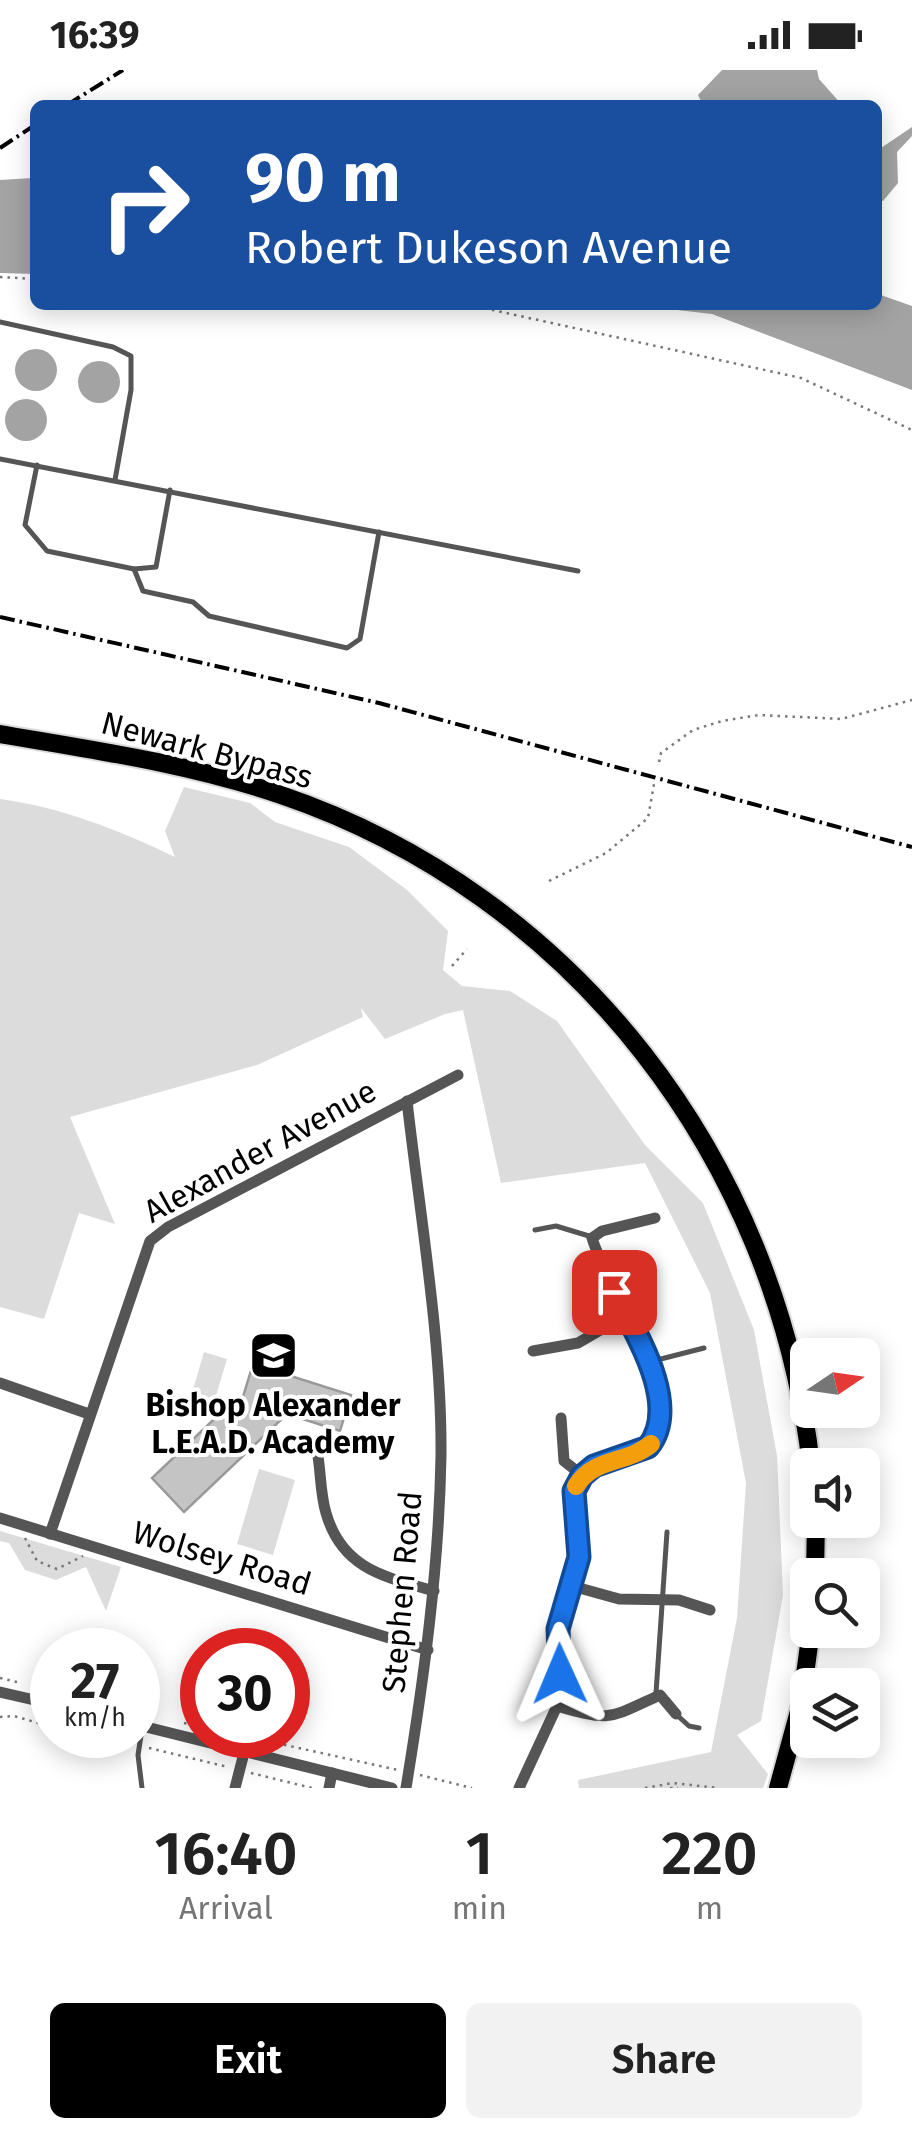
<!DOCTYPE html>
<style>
body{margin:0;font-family:"Fira Sans",sans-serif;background:#f2f2f2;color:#222;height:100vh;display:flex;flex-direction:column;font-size:38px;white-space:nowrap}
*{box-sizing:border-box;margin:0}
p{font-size:32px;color:#767676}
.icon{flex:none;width:55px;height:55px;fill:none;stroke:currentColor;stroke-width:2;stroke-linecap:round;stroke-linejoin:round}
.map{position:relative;height:1718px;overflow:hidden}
.sheet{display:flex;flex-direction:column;background:#fff;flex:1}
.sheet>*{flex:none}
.banner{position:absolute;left:30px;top:30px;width:852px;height:210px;border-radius:15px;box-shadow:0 5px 25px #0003;background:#1a4fa0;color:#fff;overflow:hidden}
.needle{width:65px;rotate:77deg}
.buttons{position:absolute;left:790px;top:1268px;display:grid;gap:20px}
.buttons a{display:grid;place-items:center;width:90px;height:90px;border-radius:15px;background:#fff;box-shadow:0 5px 25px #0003;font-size:50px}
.speed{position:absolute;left:30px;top:1558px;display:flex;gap:20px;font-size:50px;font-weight:700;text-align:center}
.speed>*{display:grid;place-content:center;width:130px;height:130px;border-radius:50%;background:#fff;box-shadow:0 5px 25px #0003;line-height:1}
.speed small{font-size:25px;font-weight:400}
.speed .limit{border:15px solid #d22;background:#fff;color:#111}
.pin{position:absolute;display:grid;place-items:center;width:85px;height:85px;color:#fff;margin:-42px;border-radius:20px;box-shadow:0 5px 15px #0006}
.me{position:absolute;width:110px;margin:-55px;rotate:359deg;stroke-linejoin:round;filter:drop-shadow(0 0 8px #0008)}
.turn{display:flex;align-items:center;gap:35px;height:210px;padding:0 50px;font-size:45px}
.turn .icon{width:130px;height:130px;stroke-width:2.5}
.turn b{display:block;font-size:70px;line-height:85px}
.eta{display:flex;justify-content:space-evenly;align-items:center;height:170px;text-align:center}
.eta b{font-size:60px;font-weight:600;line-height:70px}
.cta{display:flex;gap:20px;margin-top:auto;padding:20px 50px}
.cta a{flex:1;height:115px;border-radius:15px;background:#000;color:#fff;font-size:40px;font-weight:600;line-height:115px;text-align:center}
.cta a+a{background:#f2f2f2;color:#222}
.status{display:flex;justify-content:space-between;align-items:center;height:70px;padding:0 50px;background:#fff;direction:ltr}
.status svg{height:28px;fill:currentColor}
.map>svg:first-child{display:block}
</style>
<div class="status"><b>16:39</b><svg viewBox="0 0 49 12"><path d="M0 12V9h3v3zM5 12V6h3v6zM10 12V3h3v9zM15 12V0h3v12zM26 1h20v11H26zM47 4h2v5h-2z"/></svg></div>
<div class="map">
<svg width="912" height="1718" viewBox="0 0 912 1718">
<rect width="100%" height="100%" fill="#fff"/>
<!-- green -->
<g fill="#dcdcdc">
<path d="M184 717 250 733 275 752 349 777 407 820 448 861 443 900 462 916 510 921 557 951 645 1075 703 1133 754 1260 777 1386 783 1525 761 1651 737 1665 768 1704 763 1718H579L578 1710 711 1682 737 1548 746 1413 710 1223 645 1093 501 1113 463 940 445 944 385 969 361 938 363 947 257 995 70 1047 115 1154 79 1143 44 1249 0 1237V729C61 737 119 760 175 787L165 761Z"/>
<polygon points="204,1282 227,1289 210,1346 187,1340"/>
<polygon points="259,1399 295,1410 273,1485 237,1474"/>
<polygon points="0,1461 121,1497 106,1541 86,1497 56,1510 25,1500 9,1473 0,1471"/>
</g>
<!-- water -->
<g fill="#a3a3a3">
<polygon points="722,0 817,0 819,9 842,35 703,35 698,25"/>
<polygon points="912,57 912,66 897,82 898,113 883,131 878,130 878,74 881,78"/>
<polygon points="32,108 35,110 35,204 0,203 0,110"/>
<polygon points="878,224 912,236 912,320 712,244 634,235 878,235"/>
<circle cx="36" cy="300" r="21"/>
<circle cx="99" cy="312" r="21"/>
<circle cx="26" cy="350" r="21"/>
</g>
<!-- building -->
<polygon fill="#c4c4c4" stroke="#999" stroke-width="2.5" points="253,1294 351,1325 340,1361 287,1344 184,1442 152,1408 229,1335 238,1343"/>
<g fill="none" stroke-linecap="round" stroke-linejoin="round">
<defs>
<g id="trunk">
<path d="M0 664C94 680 191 694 281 725 575 825 776 1090 811 1395"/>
<polyline points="815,1505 816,1450"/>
<polyline points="778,1718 801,1634 811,1560"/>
</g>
</defs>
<!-- trunk casing -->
<use href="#trunk" stroke="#dbdbdb" stroke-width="22"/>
<!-- path -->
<g stroke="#777" stroke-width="2.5" stroke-dasharray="2.5 5" stroke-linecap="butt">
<polyline points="0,207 35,209"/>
<polyline points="470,235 801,308 912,360"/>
<polyline points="659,692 661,683 693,660 722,651 759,645 841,649 912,630"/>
<polyline points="549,811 606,783 648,748 654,714"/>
<polyline points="452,896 467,879"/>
<polyline points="25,1468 37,1491 57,1499 83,1486"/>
<polyline points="0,1608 17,1612"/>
<polyline points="0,1647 14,1646 52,1657"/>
<polyline points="184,1653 202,1657"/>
<polyline points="87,1665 131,1674"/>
<polyline points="240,1665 398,1700"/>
<polyline points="149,1678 228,1697"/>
<polyline points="251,1703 312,1718"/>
<polyline points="420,1705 472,1718"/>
<polyline points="645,1718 673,1713 718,1718"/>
<polyline points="670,1718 678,1718"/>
</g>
<!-- service -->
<g stroke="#555" stroke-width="5">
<polyline points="0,252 113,277 131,286 131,320 115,410"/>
<polyline points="0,389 578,501"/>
<polyline points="37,395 25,455 47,481 134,499 143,521 193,532 209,546 347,578 360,569 379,462"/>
<polyline points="134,499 156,497 170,420"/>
<polyline points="535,1160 556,1156 589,1166"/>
<polyline points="649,1292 704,1278"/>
<polyline points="656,1623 667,1462"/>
<polyline points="678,1646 689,1656 699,1658"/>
<polyline points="142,1718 138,1685 142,1659"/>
</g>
<!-- minor -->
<g stroke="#555" stroke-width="11">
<polyline points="533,1281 578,1273 626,1245"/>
<polyline points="0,1313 89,1344"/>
<polyline points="561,1348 564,1391 583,1406"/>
<path d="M317 1380C321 1401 320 1423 326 1443 342 1499 385 1507 434 1521"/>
<polyline points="0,1448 428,1580"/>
<polyline points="50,1464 150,1171 168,1157 458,1005"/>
<polyline points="572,1516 619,1529 679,1530 710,1540"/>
<polyline points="0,1622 52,1634"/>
<path d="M557 1636C612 1653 611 1647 660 1625L676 1644"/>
<polyline points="138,1655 392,1718"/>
<polyline points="235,1718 244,1683"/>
<polyline points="329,1718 332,1703"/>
<path d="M406 1718C424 1608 439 1498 441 1386 442 1271 420 1146 407 1031"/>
<path d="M519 1718 557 1636 558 1559 579 1487 574 1421 583 1406 594 1397 648 1377C690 1325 608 1222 592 1168L602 1161 655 1148"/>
</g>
<!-- trunk -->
<use href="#trunk" stroke="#000" stroke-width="18"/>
<!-- rail -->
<g stroke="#000" stroke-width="4" stroke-dasharray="15 5 2.5 5" stroke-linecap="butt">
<polyline points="67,35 123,0"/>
<polyline points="0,78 35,55"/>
<polyline points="0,547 379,633 912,777"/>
</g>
</g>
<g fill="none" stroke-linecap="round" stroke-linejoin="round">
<defs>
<path id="route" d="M560 1604 558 1559 579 1487 574 1421 582 1406 594 1396 648 1377C682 1335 635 1262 614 1222"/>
</defs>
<!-- route casing -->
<use href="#route" stroke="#114b97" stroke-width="25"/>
<!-- route -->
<use href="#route" stroke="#1a73e8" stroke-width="18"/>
<!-- slow -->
<path stroke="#f59e0b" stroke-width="18" d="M576 1416C594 1387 627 1394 651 1374"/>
</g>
<!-- icons -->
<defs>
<symbol id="school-square" viewBox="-11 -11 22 22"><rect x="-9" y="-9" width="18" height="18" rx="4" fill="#000" stroke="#fff"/><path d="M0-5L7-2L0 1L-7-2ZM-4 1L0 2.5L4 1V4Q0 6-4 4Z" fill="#fff"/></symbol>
</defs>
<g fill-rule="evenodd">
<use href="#school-square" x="246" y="1258" width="55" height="55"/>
</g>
<g text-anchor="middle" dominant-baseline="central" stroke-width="8" stroke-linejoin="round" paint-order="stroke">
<!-- street labels -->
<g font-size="32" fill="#000" stroke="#fff">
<text transform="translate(207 680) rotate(15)">Newark Bypass</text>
<text transform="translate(260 1081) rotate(-29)">Alexander Avenue</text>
<text transform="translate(222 1488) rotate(17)">Wolsey Road</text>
<text transform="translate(402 1522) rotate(-85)">Stephen Road</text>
</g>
<!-- poi labels -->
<g font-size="32" font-weight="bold" fill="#000" stroke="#fff">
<text x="273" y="1335">Bishop Alexander<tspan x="273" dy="37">L.E.A.D. Academy</tspan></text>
</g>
</g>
</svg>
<div class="buttons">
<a><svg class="needle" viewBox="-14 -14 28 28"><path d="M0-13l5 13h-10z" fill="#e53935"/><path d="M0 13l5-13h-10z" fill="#767676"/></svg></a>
<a><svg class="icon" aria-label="sound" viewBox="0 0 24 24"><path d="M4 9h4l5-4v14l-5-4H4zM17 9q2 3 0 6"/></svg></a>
<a><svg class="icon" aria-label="search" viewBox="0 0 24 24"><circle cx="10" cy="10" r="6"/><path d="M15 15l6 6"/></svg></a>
<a><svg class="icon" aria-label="layers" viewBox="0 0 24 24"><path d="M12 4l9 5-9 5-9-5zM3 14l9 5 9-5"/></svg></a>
</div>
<div class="speed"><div>27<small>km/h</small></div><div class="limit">30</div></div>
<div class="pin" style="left:614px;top:1222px;background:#d93025"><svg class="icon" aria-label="arrive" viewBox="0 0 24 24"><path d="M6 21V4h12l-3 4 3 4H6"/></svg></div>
<svg class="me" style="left:560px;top:1604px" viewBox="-20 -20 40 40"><path d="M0-17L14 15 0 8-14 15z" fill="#1a73e8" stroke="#fff" stroke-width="4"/></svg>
<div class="banner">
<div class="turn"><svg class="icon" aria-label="right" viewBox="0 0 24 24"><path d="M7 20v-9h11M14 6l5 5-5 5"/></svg><div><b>90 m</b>Robert Dukeson Avenue</div></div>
</div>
</div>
<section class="sheet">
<div class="eta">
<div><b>16:40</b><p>Arrival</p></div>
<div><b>1</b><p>min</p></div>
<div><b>220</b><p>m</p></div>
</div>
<div class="cta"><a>Exit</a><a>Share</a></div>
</section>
